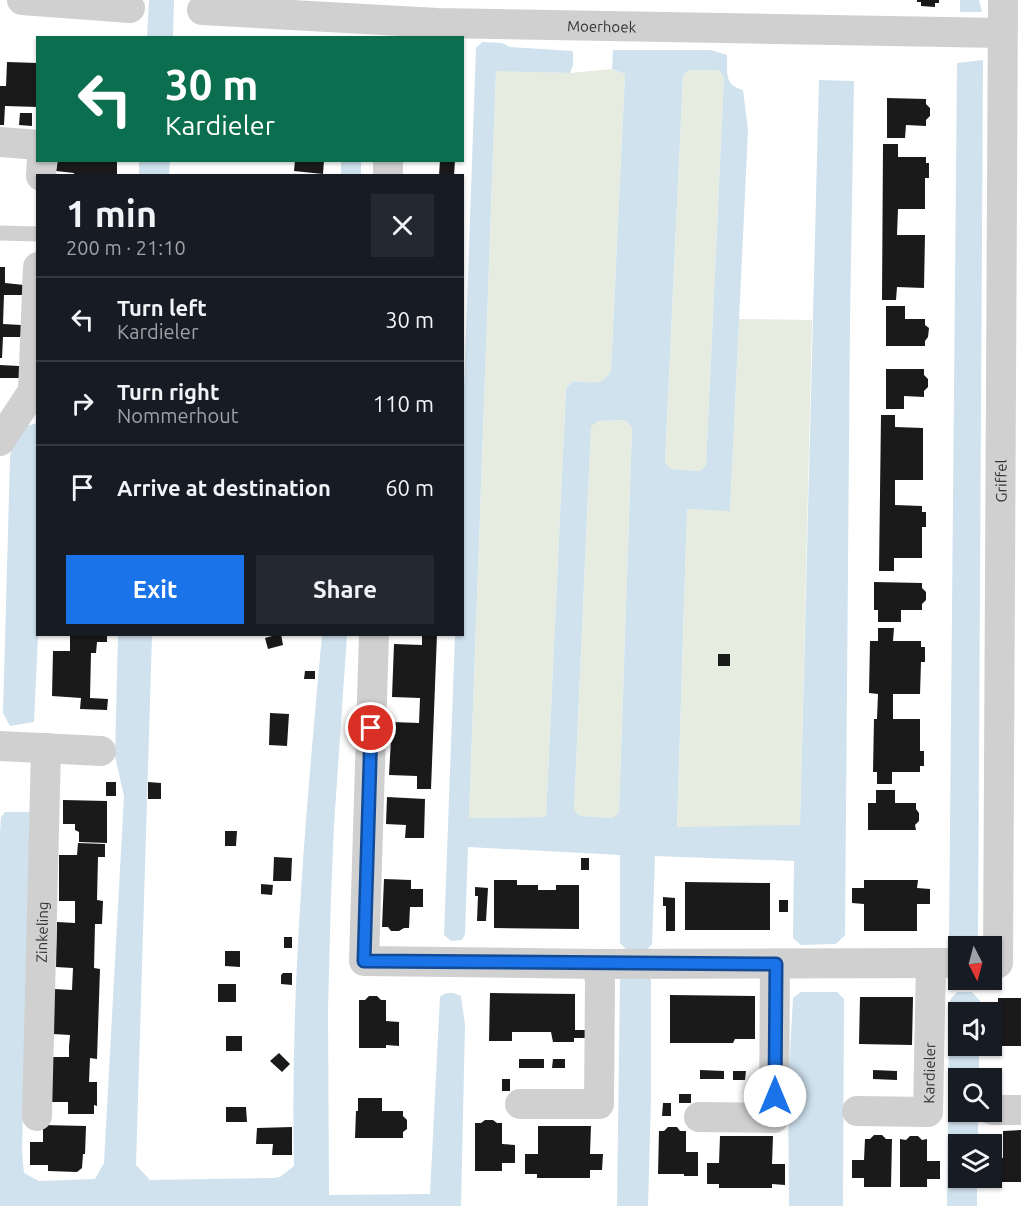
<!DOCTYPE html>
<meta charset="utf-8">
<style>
body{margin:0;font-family:Ubuntu,sans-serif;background:#242831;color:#f1f3f6;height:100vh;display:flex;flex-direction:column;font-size:22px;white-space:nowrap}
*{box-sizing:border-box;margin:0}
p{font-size:20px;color:#9ea1a6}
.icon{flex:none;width:33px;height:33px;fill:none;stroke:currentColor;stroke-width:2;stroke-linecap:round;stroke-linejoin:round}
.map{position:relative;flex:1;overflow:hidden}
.side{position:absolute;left:36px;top:174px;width:428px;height:462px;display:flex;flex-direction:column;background:#171b24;border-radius:0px;box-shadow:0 2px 4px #0004}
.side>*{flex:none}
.guide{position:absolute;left:36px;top:36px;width:428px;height:126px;border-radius:0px;box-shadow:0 2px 4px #0004;background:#0b6e4f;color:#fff;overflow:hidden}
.needle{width:39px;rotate:174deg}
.tools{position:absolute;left:948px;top:936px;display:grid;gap:12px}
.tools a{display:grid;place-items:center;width:54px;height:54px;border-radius:0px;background:#171b24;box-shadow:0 2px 4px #0004;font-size:30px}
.pin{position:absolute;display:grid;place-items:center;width:51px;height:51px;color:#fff;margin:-26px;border:3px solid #fff;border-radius:50%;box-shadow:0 2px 6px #0007}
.me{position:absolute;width:66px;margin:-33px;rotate:0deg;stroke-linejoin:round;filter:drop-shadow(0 0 4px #0008)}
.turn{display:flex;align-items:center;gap:21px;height:126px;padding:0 30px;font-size:27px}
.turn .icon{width:78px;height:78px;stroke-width:2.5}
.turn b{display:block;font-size:42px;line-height:51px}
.round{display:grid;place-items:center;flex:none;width:63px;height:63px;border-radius:0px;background:#242831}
.overview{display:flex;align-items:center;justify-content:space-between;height:102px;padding:0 30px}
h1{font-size:36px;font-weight:700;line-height:45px}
.button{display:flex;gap:12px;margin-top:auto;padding:12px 30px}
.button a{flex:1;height:69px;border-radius:0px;background:#1a73e8;color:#fff;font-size:24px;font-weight:700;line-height:69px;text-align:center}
.button a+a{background:#242831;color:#f1f3f6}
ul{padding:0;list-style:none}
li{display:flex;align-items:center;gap:18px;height:84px;padding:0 30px;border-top:2px solid #363941}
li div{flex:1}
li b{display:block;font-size:22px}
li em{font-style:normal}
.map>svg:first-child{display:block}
</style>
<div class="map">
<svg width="1021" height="1206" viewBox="0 0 1021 1206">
<rect width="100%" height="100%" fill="#fff"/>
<!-- green -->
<g fill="#e6ecdf">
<path d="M612 69 625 74 611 370C603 387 590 382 574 381L566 388 546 817 469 818 496 70 570 73Z"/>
<polygon points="689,70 718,70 724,77 706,465 700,471 671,469 665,464 683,75"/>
<polygon points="739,319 812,320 800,826 677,828 687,509 730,510"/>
<polygon points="625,420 632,427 619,813 614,818 579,816 574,811 591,427 598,421"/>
</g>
<!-- water -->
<g fill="#cfe2ee" fill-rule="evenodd">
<polygon points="149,0 174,0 173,37 147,37"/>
<polygon points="960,0 979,0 982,12 960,12"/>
<path d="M482 42 502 43 510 47 573 51V65L570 73 496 71 469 818 546 817 566 388 574 381C590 382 603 387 611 370L625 74 612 69 613 50H711L727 55C728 73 723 84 743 90L748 130 730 511 687 509 677 827 800 825 819 80 854 81 850 322 845 935 836 944 801 945 793 938 794 861 655 856 652 944 645 952 644 973 651 980V1099L648 1206H617L620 980 627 972V950L620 943V855L468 847 465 934 462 940 451 941 444 935 455 635 462 634V447L476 48ZM689 70H718L724 77 706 465 700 471 671 469 665 463 683 75ZM625 420 632 427 619 813 613 818 580 816 574 810 591 427 598 421Z"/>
<polygon points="983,60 978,938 970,945 955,945 949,938 957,63"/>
<polygon points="139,161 170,161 169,175 139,175"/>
<rect x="341" y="161" width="20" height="14"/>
<path d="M37 423 38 635 34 722 10 726 3 713 10 459C13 436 13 429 37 423Z"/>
<path d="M118 635H152L136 1165 150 1180 273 1178 280 1177 294 1166C290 988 306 811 322 635H347L334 825 331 897 328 1010 329 1195 430 1194 440 997C447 991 453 992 461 996L465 1025 461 1206H0V833L1 817 5 812H30L22 1153 24 1173 39 1181 95 1179 104 1163 124 796 115 756Z"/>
<polygon points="801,992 837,992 844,999 843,1206 789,1206 788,1088 793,998"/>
<polygon points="957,992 972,992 980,1001 980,1012 958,1012 958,1046 979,1046 979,1078 958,1078 958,1112 978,1112 978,1144 958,1144 958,1178 977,1178 977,1206 947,1206 949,1017 950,1000"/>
</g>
<!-- building -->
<g fill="#1a1a1a">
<polygon points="917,0 939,0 939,3 935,3 935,7 921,6 921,2 917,2"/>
<polygon points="7,62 38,63 38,107 5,106 4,125 0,125 0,86 6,86"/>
<polygon points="887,98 926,99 926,104 930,108 930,116 926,120 926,126 906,125 905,138 887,138"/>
<polygon points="20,113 32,113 32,126 19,125"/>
<polygon points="883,144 898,144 898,157 926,157 926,163 929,163 929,178 925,178 925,209 898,209 897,235 925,235 924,288 897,287 896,300 882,300"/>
<polygon points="58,160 117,160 117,176 74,176 74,173 56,171"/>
<polygon points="295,160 324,160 323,174 294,171"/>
<polygon points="440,160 455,160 454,176 439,176"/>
<polygon points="0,267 5,267 5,283 24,285 22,295 4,295 3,324 21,325 22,334 20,337 3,337 2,358 0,358"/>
<polygon points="886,306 905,306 905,319 925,319 925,325 929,328 928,337 925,341 925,346 886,346"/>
<polygon points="0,365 19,366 21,368 19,378 0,378"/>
<polygon points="886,369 924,369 924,375 928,379 928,387 924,391 924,397 904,396 904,409 886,409"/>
<polygon points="881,415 895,415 895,427 923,428 923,480 895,480 895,505 922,506 922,512 926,512 926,527 922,527 922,558 894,558 894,571 879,571"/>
<polygon points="874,582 922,583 922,588 926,592 926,600 922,604 922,610 901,610 901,622 878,622 878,610 874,610"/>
<polygon points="878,628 894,628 893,641 921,641 921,647 925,647 925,662 921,662 920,694 893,694 893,719 920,719 920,751 924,751 924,766 920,766 920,772 892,772 892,784 877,784 877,772 873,772 874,719 877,719 878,694 869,693 870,641 878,641"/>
<polygon points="70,634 107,634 107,642 97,642 96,653 91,653 90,698 108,699 107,710 80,709 81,698 52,696 53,651 70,651"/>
<polygon points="279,634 281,634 283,645 268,649 265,638"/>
<polygon points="422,634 437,634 431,789 417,789 417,776 389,775 392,722 419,723 420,698 392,697 394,644 422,645"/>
<rect x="718" y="654" width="12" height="12"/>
<polygon points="305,671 315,671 315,679 304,679"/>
<polygon points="270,713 289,714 287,746 269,745"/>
<rect x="106" y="782" width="10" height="14"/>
<polygon points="148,782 161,783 161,799 148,799"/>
<polygon points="876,790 895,790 895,803 916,803 916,809 919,813 919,821 915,825 916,830 868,830 868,803 876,803"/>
<polygon points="387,797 425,799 424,838 405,838 406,825 386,824"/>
<polygon points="63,800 107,801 107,843 79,842 79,832 75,830 75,824 63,824"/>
<polygon points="225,831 237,831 236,846 225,846"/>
<polygon points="78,843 105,844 105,857 98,857 97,900 103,901 102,924 95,924 94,968 100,969 97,1059 90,1058 89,1082 97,1082 97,1106 94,1105 94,1114 68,1114 68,1102 50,1102 51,1057 69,1057 69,1046 70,1035 53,1034 54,989 72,990 73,968 56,967 57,922 75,923 75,901 59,901 59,855 77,855"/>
<polygon points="274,857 292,858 291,881 273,881"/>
<rect x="581" y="858" width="8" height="12"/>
<polygon points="384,879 411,880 411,889 423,889 423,907 410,907 409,928 404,928 399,931 391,931 388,927 382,927"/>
<polygon points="494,880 517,880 517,885 538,885 538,890 556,890 556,885 579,885 579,929 494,928"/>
<polygon points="864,880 918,880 917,888 930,889 930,904 917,904 917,931 864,931 864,904 852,903 852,888 864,888"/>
<polygon points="685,882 770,883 770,930 685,930"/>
<polygon points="261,884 273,885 272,895 261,894"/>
<polygon points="475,887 488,888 486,921 477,921 478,896 475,896"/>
<polygon points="663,897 675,898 675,931 666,931 666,906 663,906"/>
<rect x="779" y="900" width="9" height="12"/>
<rect x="284" y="937" width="8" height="11"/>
<polygon points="225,951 240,951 240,967 225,966"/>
<polygon points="283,973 292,973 292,985 281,984 281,975"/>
<rect x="218" y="984" width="18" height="18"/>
<polygon points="490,993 575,994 575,1030 591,1030 591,1038 574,1038 574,1042 553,1042 551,1032 512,1032 512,1041 489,1041"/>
<polygon points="670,995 755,996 755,1039 735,1039 733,1043 670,1043"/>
<polygon points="369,996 377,996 381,1000 386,1000 386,1021 399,1022 399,1046 386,1045 386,1048 359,1048 359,1000 365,1000"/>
<polygon points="860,997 913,997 912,1045 859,1044"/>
<polygon points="998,998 1021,998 1021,1046 998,1046 998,1037 992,1037 992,1021 998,1022"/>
<rect x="226" y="1036" width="16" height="15"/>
<polygon points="279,1053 290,1064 282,1072 270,1061"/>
<rect x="519" y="1059" width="25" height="9"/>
<polygon points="553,1059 565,1059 565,1068 552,1068"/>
<polygon points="700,1070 724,1071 724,1079 700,1079"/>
<polygon points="873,1070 897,1071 897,1080 873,1079"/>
<polygon points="733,1071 746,1071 745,1080 733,1080"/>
<rect x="502" y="1079" width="8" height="12"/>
<rect x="679" y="1094" width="12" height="9"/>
<polygon points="358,1098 382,1098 382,1111 403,1111 403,1116 407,1120 407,1129 403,1132 403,1138 355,1138 356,1111 358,1111"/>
<polygon points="663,1103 671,1103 671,1116 662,1116"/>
<polygon points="226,1107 246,1107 247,1122 226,1122"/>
<polygon points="485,1120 493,1120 497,1123 502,1123 502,1144 515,1145 515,1163 502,1163 502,1171 475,1171 475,1123 481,1123"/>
<polygon points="43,1125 86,1126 85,1154 83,1154 82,1168 77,1172 48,1171 48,1165 30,1165 30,1142 43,1142"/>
<polygon points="538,1126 591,1126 590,1154 603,1154 602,1170 590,1170 590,1178 537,1178 537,1174 525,1174 525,1154 538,1154"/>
<polygon points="292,1127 292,1155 272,1155 273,1144 256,1144 257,1128"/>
<polygon points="668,1127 677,1127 680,1131 686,1131 686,1152 698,1152 698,1176 684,1176 684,1174 658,1174 659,1131 664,1131"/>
<polygon points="1021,1130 1021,1182 1002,1182 1002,1174 992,1174 992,1158 1003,1158 1003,1131"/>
<polygon points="874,1135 882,1135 886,1139 892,1139 891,1187 864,1187 864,1178 852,1178 852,1160 864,1160 865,1139 870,1139"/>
<polygon points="720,1136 773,1136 772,1164 785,1164 785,1185 772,1184 772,1188 719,1188 719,1184 707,1184 707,1163 719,1163"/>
<polygon points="910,1136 918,1136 922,1140 927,1139 927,1161 940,1161 940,1179 927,1179 927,1187 900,1187 900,1139 906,1140"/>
</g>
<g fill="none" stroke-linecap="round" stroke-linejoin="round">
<!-- lane -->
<polyline stroke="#d0d0d0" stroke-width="15" points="0,233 38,234"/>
<!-- street -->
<g stroke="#d0d0d0" stroke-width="30">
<polyline points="22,0 130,8"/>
<path id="s1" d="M202 10 437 23 1002 33"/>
<polyline points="0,142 38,145"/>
<polyline points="41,176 42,160"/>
<polyline points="388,176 388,160"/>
<polyline points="0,441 33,391 38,267"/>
<polyline points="374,634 364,961 598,964 958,963"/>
<polyline points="0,746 101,751"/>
<path id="s2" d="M998 963 1003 0"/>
<polyline points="520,1104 599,1104 600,982 598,964"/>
<polyline points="992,1110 1021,1110"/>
<path id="s3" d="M857 1111 928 1112 931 963"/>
<path id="s4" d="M37 1116 46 748"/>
<polyline points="699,1117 774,1118 775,964"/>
</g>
</g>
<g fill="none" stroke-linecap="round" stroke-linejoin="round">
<defs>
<polyline id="route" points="371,728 364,961 776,964 775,1096"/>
</defs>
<!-- route casing -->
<use href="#route" stroke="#114b97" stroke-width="15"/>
<!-- route -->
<use href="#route" stroke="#1a73e8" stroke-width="10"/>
</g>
<g text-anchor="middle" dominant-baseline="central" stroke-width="6" stroke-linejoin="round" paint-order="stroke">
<!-- street labels -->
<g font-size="15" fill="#333" stroke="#fff">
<text stroke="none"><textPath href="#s1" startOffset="400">Moerhoek</textPath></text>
<text stroke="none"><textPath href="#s2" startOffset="482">Griffel</textPath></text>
<text stroke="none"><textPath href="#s4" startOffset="184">Zinkeling</textPath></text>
<text stroke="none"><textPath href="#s3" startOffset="110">Kardieler</textPath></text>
</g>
</g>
</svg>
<div class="tools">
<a><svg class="needle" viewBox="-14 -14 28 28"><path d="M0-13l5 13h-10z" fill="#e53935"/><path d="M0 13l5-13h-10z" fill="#9ea1a6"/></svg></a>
<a><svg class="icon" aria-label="sound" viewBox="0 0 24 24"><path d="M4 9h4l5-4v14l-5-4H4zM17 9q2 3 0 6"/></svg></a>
<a><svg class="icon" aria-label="search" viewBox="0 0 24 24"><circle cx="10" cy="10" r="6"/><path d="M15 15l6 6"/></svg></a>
<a><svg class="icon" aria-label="layers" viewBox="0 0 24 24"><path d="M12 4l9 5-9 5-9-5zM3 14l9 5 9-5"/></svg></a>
</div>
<div class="pin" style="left:371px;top:728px;background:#d93025"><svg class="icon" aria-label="arrive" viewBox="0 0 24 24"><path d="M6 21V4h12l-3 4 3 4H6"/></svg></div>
<svg class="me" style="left:775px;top:1096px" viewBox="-20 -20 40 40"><circle r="19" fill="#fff"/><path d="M0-13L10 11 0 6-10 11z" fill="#1a73e8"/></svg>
<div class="guide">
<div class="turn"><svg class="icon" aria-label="left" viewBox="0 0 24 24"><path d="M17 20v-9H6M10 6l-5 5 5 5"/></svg><div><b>30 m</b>Kardieler</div></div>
</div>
<section class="side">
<div class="overview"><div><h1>1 min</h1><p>200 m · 21:10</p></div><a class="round"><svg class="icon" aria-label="close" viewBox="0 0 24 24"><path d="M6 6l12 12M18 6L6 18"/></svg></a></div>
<ul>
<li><svg class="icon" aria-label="left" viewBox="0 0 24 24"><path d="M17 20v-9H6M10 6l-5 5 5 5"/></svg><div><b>Turn left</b><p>Kardieler</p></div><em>30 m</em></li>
<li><svg class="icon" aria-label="right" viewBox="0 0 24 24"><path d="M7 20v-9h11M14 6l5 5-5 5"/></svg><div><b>Turn right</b><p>Nommerhout</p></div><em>110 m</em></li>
<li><svg class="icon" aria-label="arrive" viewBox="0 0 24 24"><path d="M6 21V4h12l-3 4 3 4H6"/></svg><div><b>Arrive at destination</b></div><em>60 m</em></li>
</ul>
<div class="button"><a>Exit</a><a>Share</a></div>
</section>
</div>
